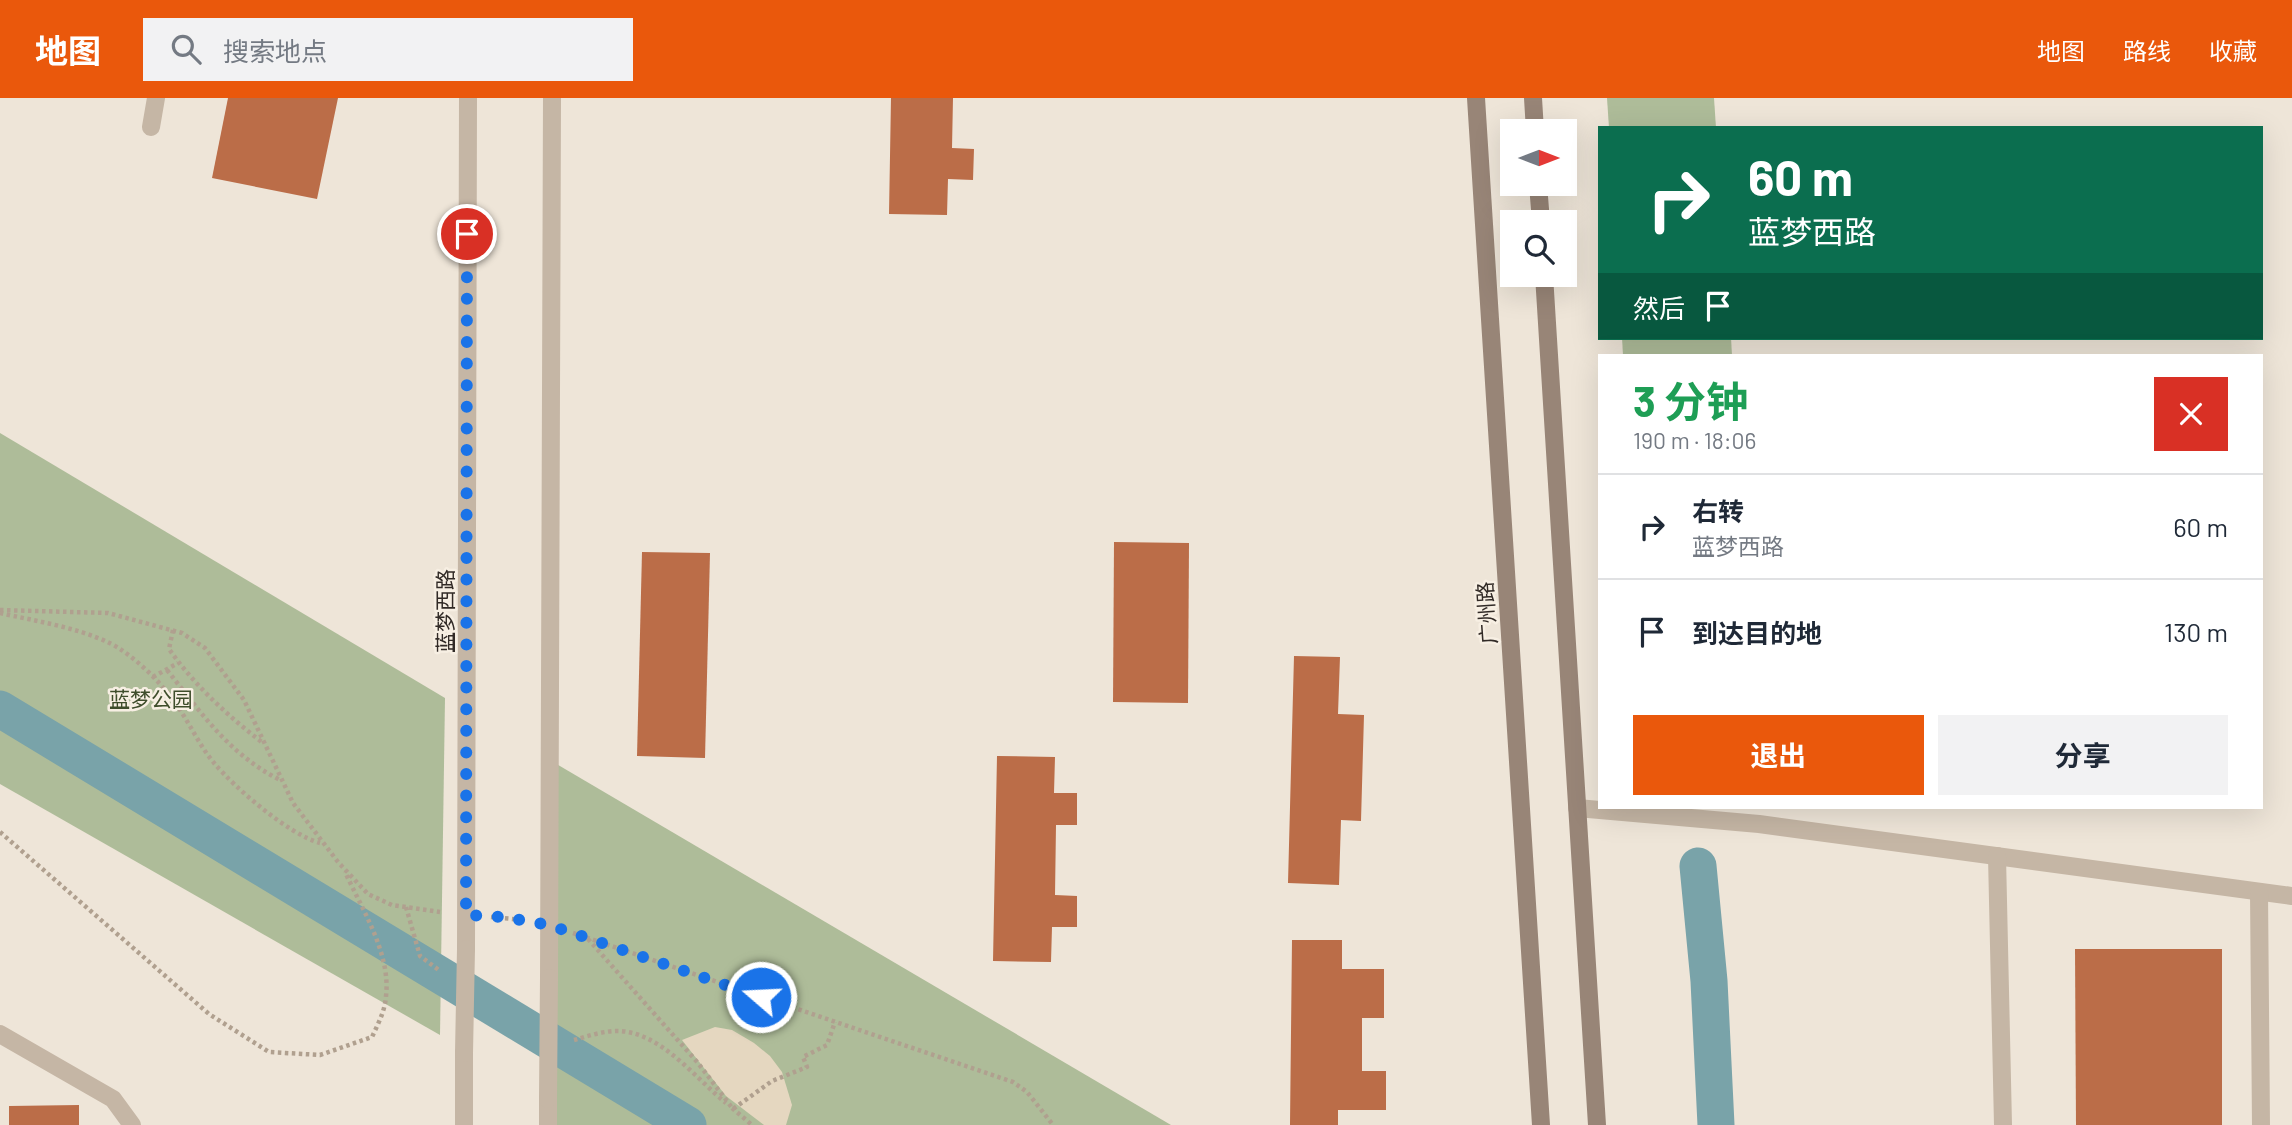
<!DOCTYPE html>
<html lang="zh">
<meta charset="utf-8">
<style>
body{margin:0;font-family:Barlow,"Noto Sans SC",sans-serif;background:#f2f2f3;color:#1f2937;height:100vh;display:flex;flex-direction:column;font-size:26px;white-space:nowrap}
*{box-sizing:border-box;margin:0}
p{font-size:23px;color:#747a83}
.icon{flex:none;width:38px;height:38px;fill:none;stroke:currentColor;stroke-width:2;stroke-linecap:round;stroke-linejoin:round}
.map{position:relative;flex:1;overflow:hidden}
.side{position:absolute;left:1598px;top:256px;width:665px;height:455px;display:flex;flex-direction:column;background:#fff;border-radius:0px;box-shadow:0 7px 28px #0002}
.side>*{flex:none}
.hud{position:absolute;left:1598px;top:28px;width:665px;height:214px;border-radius:0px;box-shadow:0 7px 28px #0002;background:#0b6e4f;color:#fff;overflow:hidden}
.needle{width:46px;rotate:90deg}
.fabs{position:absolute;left:1500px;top:21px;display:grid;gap:14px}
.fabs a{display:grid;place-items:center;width:77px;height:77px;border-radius:0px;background:#fff;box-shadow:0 7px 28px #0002;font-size:35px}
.pin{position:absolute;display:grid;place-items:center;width:60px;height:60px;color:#fff;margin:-30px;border:4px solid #fff;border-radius:50%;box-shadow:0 2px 7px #0007}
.me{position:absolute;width:77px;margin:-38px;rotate:289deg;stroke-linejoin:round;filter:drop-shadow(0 0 5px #0008)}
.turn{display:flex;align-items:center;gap:24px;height:147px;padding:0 35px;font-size:32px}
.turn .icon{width:91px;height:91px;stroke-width:2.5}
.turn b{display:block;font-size:49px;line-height:60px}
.then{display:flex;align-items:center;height:66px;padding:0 35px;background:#0003;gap:14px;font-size:26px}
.round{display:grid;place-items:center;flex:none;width:74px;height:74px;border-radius:0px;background:#f2f2f3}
.overview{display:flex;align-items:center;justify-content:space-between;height:119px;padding:0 35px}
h1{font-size:42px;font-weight:700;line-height:52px;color:#1e9e55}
.primary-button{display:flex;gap:14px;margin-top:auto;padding:14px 35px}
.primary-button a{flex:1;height:80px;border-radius:0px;background:#ea580c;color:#fff;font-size:28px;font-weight:700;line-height:80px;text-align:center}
.primary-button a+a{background:#f2f2f3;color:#1f2937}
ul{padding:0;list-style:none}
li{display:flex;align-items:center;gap:21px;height:105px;padding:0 35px;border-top:2px solid #e0e1e3}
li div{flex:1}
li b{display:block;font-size:26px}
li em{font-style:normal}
header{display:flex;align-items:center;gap:42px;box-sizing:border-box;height:98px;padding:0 35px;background:#ea580c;color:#fff}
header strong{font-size:33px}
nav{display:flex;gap:38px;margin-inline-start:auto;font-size:24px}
.search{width:490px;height:63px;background:#f2f2f3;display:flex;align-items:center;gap:18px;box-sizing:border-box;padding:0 24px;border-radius:0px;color:#747a83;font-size:26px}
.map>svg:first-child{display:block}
</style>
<header>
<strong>地图</strong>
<div class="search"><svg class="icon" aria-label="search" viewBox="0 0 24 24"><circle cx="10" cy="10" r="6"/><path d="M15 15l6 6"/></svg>搜索地点</div>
<nav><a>地图</a><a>路线</a><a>收藏</a></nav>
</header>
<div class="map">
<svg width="2292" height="1027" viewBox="0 0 2292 1027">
<rect width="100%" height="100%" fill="#eee5d8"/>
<!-- green -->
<g fill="#aebc99">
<polygon points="1607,0 1714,0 1716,30 1609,30"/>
<polygon points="1622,240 1731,240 1732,257 1623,257"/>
<polygon points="0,335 445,600 440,937 0,686"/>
<polygon points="548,661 1171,1027 546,1027"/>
</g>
<!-- plaza -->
<polygon fill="#e5d7c0" points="715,929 732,932 754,945 770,958 782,974 792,1007 786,1027 764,1027 726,998 682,942"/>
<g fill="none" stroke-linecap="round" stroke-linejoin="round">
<!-- canal -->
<g stroke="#79a3a9" stroke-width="37">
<polyline points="0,611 688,1027"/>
<polyline points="1698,768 1709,883 1716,1027"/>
</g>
</g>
<!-- building -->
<g fill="#bb6d48">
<polygon points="228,0 338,0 317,101 212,80"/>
<polygon points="891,0 953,0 952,50 974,51 973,82 948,81 947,117 889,116"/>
<polygon points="1114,444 1189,445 1188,605 1113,604"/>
<polygon points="642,454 710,455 705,660 637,658"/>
<polygon points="1294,558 1340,559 1338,616 1364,617 1361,723 1341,722 1339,787 1288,785"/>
<polygon points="997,658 1055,659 1054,695 1077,695 1077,727 1056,727 1055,797 1077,798 1077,829 1052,829 1051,864 993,863"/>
<polygon points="1292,842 1342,842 1342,871 1384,871 1384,920 1362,920 1362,973 1386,973 1386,1012 1338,1012 1338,1027 1290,1027"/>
<polygon points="2075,851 2222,851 2222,1027 2076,1027"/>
<polygon points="79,1007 79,1027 9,1027 9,1008"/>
</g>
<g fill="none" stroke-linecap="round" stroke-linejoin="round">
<!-- path -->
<g stroke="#b0a08f" stroke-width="4.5" stroke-dasharray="3.5 3.5" stroke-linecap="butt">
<polyline points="0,512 108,515 182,535 205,550 244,602 293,705 338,764 368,796 392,807 440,814"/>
<path d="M0 515C35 523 94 532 123 553 143 567 161 585 176 606 189 624 199 647 214 665 235 690 288 736 320 745"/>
<path d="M173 532 169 551C194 587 229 619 263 645"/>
<path d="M167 572C202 616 229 656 280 682"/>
<polyline points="153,579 178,565"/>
<path d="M0 734 209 916 269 954 320 957 372 939C378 926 385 913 386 898 391 856 362 811 345 774"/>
<polyline points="406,809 420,858 440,873"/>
<polyline points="491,819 524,822"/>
<polyline points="573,835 1013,984 1027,994 1053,1027"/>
<polyline points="588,841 698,965 733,1011 772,983 807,969 803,959 827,947 835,924"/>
<path d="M574 942C588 938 603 933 617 933 660 933 695 980 726 1005"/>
<polyline points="732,1010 752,1027"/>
</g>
<!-- service -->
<g stroke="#c5b6a5" stroke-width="18">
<polyline points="151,29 156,0"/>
<polyline points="1577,710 1759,726 2292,798"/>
<polyline points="1997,758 2003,1027"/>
<polyline points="2259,794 2261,1027"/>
<polyline points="0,936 113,1001 132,1027"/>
</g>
<!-- minor -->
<g stroke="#c5b6a5" stroke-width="18">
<polyline points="466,851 468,0"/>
<polyline points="549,880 552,0"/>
<polyline points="548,1001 548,1027"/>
<polyline points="464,1027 464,955"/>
</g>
<!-- secondary -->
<g stroke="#988577" stroke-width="18">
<polyline points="1476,0 1541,1027"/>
<polyline points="1533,0 1535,33"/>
<polyline points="1538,86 1541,124"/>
<polyline points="1544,177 1597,1027"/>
</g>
<!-- minor-bridge -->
<g stroke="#c5b6a5" stroke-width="18">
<polyline points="464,955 466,851"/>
<polyline points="548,1001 549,880"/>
</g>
</g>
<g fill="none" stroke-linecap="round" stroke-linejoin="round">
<!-- route -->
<polyline stroke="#1a73e8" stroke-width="12" stroke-dasharray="0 21.6" points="467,136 466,817 504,819 549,827 761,899"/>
</g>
<g text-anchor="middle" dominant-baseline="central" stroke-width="5" stroke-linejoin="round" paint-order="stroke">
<!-- street labels -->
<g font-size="21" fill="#312a26" stroke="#f7efe3">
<text transform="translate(444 513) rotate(-90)">蓝梦西路</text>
<text transform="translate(1486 515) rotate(-94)">广州路</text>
</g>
<!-- park labels -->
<g font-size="21" fill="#3e4d2b" stroke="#f7efe3">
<text x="151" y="600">蓝梦公园</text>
</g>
</g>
</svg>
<div class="fabs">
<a><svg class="needle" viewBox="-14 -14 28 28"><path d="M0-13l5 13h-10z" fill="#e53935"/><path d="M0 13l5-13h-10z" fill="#747a83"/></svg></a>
<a><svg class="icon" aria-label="search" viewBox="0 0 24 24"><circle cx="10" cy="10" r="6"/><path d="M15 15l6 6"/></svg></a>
</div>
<div class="pin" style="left:467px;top:136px;background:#d93025"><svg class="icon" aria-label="arrive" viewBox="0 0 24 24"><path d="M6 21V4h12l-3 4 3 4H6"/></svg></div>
<svg class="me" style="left:761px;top:899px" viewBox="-20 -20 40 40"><circle r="17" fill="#1a73e8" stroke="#fff" stroke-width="3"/><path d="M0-11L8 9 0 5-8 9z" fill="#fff"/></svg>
<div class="hud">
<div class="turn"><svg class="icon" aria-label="right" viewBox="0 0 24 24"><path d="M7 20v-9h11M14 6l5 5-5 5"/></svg><div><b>60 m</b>蓝梦西路</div></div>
<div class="then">然后<svg class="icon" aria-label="arrive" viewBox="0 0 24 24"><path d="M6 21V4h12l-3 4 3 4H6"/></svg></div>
</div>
<section class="side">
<div class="overview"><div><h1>3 分钟</h1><p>190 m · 18:06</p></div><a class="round" style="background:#d93025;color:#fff"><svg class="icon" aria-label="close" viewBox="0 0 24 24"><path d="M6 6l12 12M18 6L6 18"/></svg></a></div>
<ul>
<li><svg class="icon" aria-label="right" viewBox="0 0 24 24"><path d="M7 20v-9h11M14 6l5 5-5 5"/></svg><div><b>右转</b><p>蓝梦西路</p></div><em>60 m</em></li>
<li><svg class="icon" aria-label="arrive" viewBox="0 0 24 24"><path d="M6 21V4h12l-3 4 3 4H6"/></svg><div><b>到达目的地</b></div><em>130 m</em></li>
</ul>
<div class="primary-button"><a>退出</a><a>分享</a></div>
</section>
</div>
